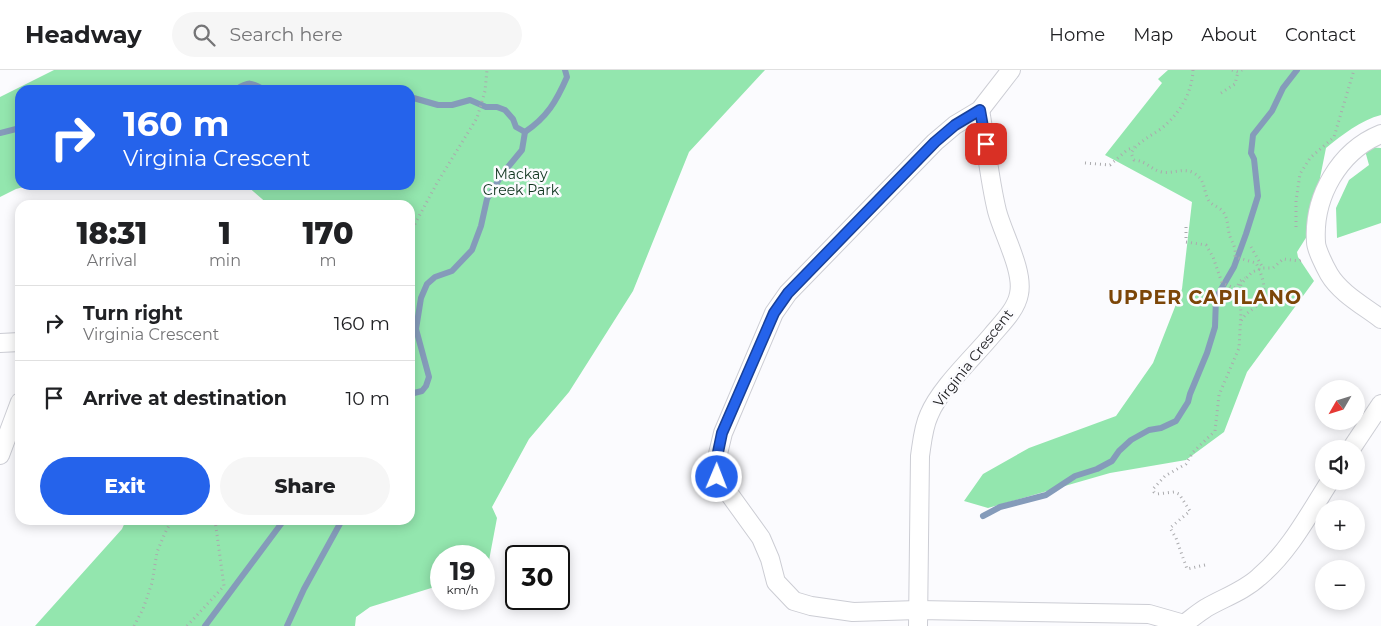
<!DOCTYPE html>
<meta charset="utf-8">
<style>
body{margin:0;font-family:Montserrat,sans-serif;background:#f6f6f6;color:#202124;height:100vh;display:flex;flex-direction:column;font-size:19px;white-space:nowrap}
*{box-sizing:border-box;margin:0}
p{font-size:16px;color:#757577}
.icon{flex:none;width:28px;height:28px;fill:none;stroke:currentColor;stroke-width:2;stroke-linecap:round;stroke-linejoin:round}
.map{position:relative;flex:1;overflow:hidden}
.panel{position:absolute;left:15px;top:130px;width:400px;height:325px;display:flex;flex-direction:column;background:#fff;border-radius:15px;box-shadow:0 2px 12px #0003}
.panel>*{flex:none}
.top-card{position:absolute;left:15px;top:15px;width:400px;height:105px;border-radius:15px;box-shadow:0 2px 12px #0003;background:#2563eb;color:#fff;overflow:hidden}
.needle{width:32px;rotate:231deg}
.controls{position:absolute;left:1315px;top:310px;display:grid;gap:10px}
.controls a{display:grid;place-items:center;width:50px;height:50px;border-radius:50%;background:#fff;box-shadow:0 2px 12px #0003;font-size:25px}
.speed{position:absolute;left:430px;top:475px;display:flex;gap:10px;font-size:25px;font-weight:700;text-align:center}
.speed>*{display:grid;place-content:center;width:65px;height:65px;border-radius:50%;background:#fff;box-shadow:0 2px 12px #0003;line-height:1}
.speed small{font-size:12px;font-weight:400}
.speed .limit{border:2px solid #111;border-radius:8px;background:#fff;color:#111}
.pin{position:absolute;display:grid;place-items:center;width:42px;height:42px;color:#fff;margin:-21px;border-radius:10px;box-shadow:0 2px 8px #0006}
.me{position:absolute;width:55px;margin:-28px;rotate:1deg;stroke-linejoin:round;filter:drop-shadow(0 0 4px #0008)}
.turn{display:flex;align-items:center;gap:18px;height:105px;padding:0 25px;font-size:22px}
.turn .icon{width:65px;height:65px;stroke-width:2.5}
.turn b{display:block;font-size:35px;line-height:42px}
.eta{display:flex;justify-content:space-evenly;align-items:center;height:85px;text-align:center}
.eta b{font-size:30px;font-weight:800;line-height:35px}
.action{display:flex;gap:10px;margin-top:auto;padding:10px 25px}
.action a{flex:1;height:58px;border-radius:30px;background:#2563eb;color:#fff;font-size:20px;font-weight:800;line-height:58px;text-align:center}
.action a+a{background:#f6f6f6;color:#202124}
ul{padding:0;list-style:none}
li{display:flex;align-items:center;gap:15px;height:75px;padding:0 25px;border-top:1px solid #e0e0e0}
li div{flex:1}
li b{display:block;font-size:19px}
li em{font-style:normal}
header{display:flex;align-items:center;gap:30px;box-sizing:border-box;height:70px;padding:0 25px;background:#fff;border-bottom:1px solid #e0e0e0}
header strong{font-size:24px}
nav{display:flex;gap:28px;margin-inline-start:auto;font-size:18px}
.search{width:350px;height:45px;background:#f6f6f6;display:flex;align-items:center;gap:12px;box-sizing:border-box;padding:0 18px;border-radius:28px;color:#757577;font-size:19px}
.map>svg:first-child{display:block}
</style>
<header>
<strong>Headway</strong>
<div class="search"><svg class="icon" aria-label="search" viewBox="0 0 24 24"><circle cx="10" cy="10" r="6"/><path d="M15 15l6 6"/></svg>Search here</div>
<nav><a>Home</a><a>Map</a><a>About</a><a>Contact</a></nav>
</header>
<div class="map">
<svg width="1381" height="556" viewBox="0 0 1381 556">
<rect width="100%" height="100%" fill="#fbfbfe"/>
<!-- green -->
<g fill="#93e6ae">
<polygon points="54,0 765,0 689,82 633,221 569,322 529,369 492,437 497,448 487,501 484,502 484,486 441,486 441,515 370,537 356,547 355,556 35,556 122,459 126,450 410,450 410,135 269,135 246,115 410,115 410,20 20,20 20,115 31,115 16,119 0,127 0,27"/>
<path d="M1168 0H1381V45C1361 50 1342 65 1326 78L1309 163 1297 182 1298 187 1314 211 1247 302 1224 362 1186 390 1110 403 988 438 964 431 983 404 1029 378 1116 346 1153 293 1182 219 1192 132 1105 85 1162 13 1158 9Z"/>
<polygon points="1364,77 1381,78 1381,153 1337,168 1336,138 1349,110 1369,95"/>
</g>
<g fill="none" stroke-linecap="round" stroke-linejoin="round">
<!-- stream -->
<g stroke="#859bba" stroke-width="6">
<path d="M235 20C249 11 251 12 265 20"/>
<polyline points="410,27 438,35 452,35 470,30 486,37 497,37 505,40 513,49 516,57 525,62"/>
<polyline points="0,63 20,58"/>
<path d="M410 324 422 321 426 316 429 307 416 259 421 228 427 214 435 207 452 201 472 180 481 156 487 129 503 103 522 80 525 62C547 47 556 32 567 7L565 0"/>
<polyline points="983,446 1000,437 1046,425 1075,406 1097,399 1112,391 1119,381 1131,370 1149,360 1161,358 1176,351 1188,332 1190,324 1207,283 1215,257 1216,228 1234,197 1246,164 1258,126 1254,89 1251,83 1253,65 1272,41 1283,18 1297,0"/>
<polyline points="205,556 284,450"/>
<polyline points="287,556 304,519 342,450"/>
</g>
<defs>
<g id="minor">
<polyline points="1011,0 980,40 955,55 935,72 788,223 774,243 723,363 716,392 717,407 761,468 770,489 776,512 794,531 811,536 853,542 918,540 1149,544 1184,554"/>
<path d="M1381 64C1339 81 1313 127 1316 172 1316 179 1325 197 1329 204 1340 223 1364 236 1381 249"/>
<polyline points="0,273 20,272"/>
<polyline points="1351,379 1381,334"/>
<polyline points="0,385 20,332"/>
<path d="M1184 554C1191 549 1198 543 1206 538 1223 528 1244 521 1259 507 1289 482 1309 444 1330 411"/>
<path d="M918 556 920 386C922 373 923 358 929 345 940 318 973 288 992 265 1002 253 1016 240 1019 224 1024 201 1003 164 997 141 989 108 986 73 980 40"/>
</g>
</defs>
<!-- minor casing -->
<use href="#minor" stroke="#cccdd4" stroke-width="20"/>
<!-- path -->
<g stroke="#aaaaad" stroke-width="3" stroke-dasharray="1 4" stroke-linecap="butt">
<path d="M1193 0C1192 23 1180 43 1162 58 1151 66 1139 71 1131 83L1134 90C1147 91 1151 100 1162 102 1172 104 1182 98 1192 102 1207 110 1202 119 1209 131 1213 136 1220 137 1224 143 1229 151 1227 161 1231 169 1234 176 1236 178 1235 187L1256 193C1263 206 1270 227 1255 237 1249 242 1245 244 1241 251"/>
<polyline points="1232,0 1238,2 1242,0"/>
<polyline points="1221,23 1235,14 1238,2"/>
<polyline points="1085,93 1110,95 1127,80 1134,77"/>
<polyline points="1186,157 1186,172 1206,175 1213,187 1222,213 1234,218 1237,217 1240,211 1245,208"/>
<polyline points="1296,157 1296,131 1300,104 1310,88 1334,67 1354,0"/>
<polyline points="410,163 437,113 477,48 485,21 487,0"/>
<polyline points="1251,177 1263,198"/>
<polyline points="1205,495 1187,499 1176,468 1170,458 1190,441 1179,424 1174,422 1157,424 1154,422 1153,419 1165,406 1186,394 1193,382 1215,361 1219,325 1239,278 1241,242 1239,222 1241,214 1252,202 1263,198 1273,198 1283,189 1299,191 1303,189"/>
<polyline points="134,556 143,539 152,513 157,482 165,463 172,450"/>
<polyline points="187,556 224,516 215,450"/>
</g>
<!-- minor -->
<use href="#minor" stroke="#fff" stroke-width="18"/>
</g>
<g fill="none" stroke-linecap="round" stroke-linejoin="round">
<defs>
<polyline id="route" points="717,407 716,392 722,363 774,243 788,223 935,72 955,55 980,40 986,74"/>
</defs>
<!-- route casing -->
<use href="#route" stroke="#184099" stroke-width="12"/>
<!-- route -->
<use href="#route" stroke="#2563eb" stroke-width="9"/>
</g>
<g text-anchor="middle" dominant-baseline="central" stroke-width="5" stroke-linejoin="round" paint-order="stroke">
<!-- park labels -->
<g font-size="14" fill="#0e331d" stroke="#fbfbfe">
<text x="521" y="104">Mackay<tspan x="521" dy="16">Creek Park</tspan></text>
</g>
<!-- street labels -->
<g font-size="14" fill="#202023" stroke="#fbfbfe">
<text transform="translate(973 288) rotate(-52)">Virginia Crescent</text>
</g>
<!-- district labels -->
<g font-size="19" font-weight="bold" letter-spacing="1" fill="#7c4608" stroke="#fbfbfe">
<text x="1205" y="227">UPPER CAPILANO</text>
</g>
</g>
</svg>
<div class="controls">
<a><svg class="needle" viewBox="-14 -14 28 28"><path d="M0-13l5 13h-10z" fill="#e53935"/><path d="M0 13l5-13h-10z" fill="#757577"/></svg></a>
<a><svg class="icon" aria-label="sound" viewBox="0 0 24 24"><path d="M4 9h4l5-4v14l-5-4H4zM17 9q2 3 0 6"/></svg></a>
<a>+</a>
<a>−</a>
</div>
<div class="speed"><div>19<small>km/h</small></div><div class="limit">30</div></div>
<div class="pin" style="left:986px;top:74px;background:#d93025"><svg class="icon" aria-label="arrive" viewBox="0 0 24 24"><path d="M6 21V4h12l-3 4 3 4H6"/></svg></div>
<svg class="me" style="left:717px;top:407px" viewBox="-20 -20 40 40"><circle r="17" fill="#2563eb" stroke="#fff" stroke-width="3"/><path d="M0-11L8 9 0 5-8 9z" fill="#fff"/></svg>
<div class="top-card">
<div class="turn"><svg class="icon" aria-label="right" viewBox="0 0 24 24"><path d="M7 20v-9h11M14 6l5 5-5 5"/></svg><div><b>160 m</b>Virginia Crescent</div></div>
</div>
<section class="panel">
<div class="eta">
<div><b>18:31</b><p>Arrival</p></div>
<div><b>1</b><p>min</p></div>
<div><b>170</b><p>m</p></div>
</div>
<ul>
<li><svg class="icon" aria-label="right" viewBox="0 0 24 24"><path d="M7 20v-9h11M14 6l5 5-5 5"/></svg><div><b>Turn right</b><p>Virginia Crescent</p></div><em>160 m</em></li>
<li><svg class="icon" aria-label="arrive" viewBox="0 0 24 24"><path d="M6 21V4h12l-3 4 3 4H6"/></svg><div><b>Arrive at destination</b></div><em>10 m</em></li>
</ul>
<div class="action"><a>Exit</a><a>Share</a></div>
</section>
</div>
